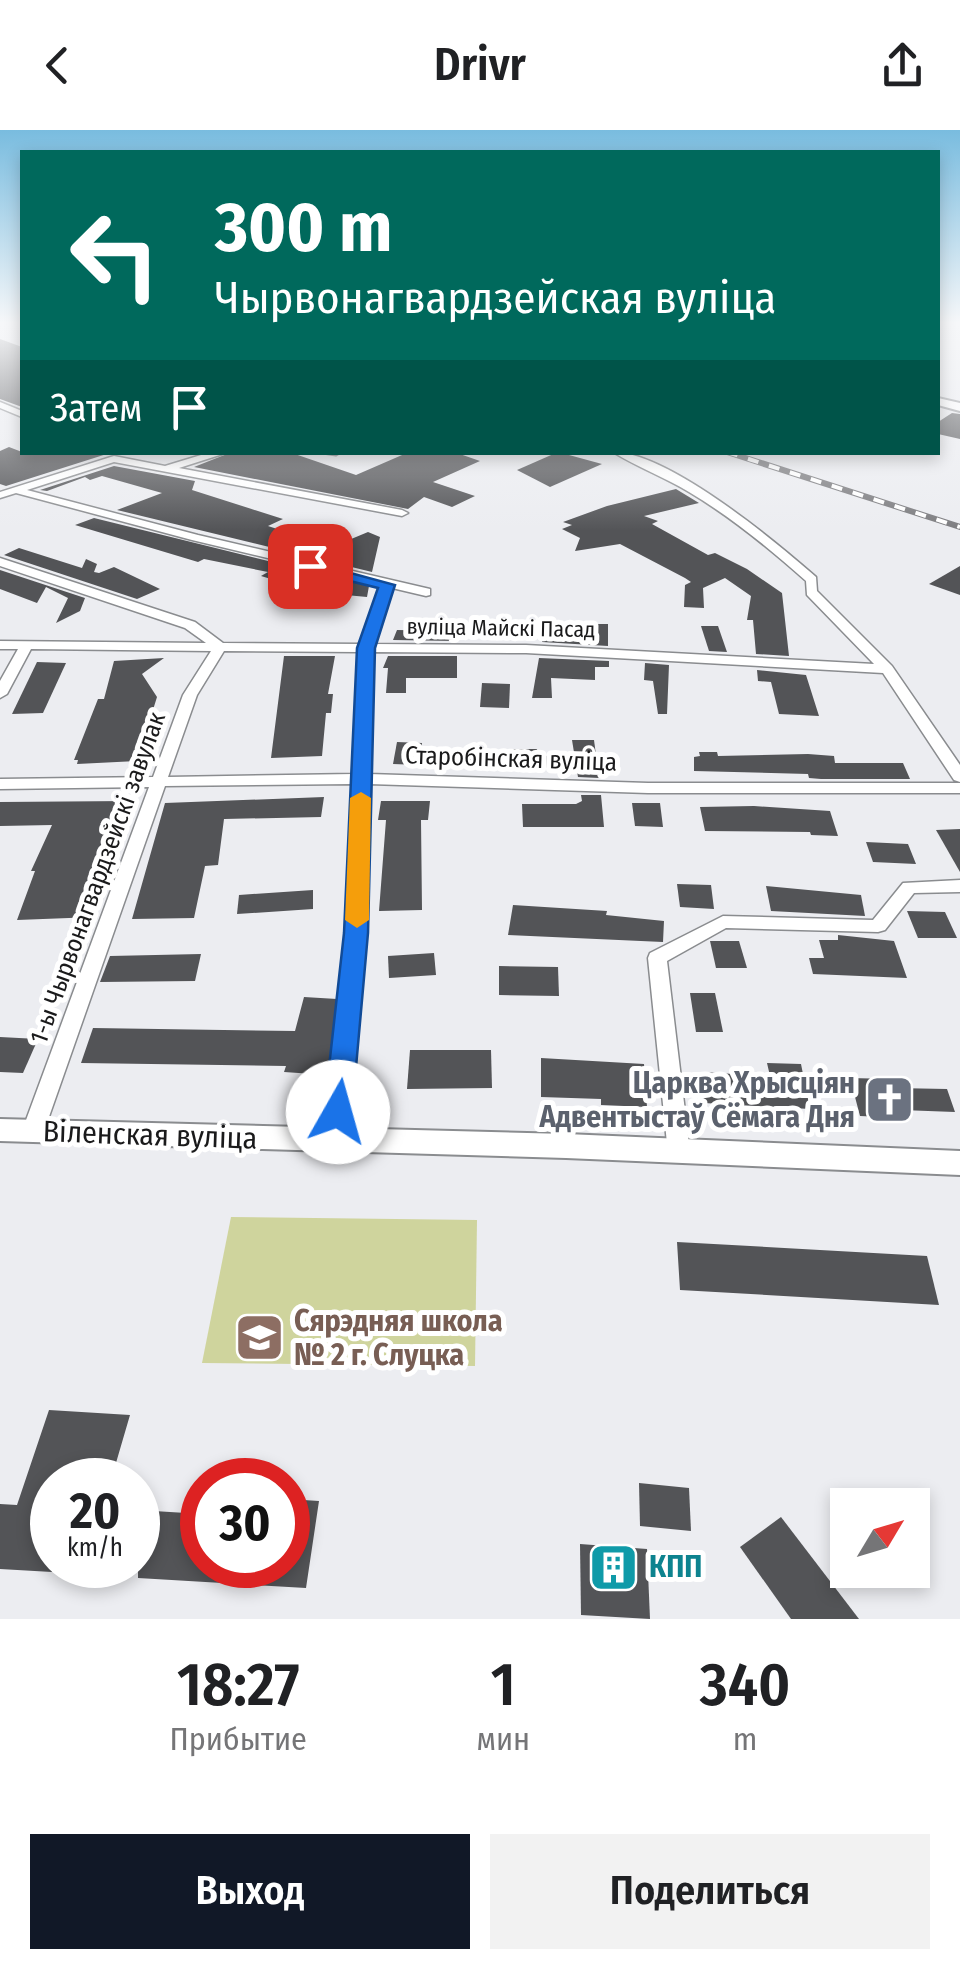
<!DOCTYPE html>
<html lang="ru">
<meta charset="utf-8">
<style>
body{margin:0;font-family:"Fira Sans Condensed",sans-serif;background:#f2f2f2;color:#202124;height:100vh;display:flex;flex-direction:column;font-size:38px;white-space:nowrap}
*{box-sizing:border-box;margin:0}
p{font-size:32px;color:#757577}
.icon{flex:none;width:55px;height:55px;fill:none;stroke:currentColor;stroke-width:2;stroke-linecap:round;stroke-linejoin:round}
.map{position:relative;height:1489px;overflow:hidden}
.sheet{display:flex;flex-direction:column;background:#fff;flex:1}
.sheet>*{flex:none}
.top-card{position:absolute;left:20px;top:20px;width:920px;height:305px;border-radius:0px;box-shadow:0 5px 15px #0003;background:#00695c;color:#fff;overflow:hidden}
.needle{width:65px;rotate:52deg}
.fabs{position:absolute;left:830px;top:1358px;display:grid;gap:20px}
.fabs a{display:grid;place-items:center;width:100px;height:100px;border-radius:0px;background:#fff;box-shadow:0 5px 15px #0003;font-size:50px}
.speed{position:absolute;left:30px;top:1328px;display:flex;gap:20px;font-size:50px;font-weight:700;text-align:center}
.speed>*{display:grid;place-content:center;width:130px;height:130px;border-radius:50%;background:#fff;box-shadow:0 5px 15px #0003;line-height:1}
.speed small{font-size:25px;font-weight:400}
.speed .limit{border:15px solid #d22;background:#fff;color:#111}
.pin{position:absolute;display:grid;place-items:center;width:85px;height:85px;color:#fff;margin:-42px;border-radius:20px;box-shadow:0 5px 15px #0006}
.me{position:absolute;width:110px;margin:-55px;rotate:7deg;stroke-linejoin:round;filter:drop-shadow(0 0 8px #0008)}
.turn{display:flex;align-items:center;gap:35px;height:210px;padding:0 30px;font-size:45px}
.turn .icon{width:130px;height:130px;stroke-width:2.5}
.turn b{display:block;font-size:70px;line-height:85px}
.then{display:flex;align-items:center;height:95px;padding:0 30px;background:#0003;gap:20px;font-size:38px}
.eta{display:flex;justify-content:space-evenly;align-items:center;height:170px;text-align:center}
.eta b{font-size:60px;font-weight:600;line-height:70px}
.cta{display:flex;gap:20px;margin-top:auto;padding:20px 30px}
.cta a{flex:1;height:115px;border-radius:0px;background:#111827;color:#fff;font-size:40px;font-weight:600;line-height:115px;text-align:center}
.cta a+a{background:#f2f2f2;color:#202124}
header{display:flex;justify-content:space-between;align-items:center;height:130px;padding:0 30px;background:#fff;font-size:45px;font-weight:600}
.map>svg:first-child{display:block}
</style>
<header><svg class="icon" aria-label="back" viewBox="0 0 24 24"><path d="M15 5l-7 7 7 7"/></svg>Drivr<svg class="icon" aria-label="share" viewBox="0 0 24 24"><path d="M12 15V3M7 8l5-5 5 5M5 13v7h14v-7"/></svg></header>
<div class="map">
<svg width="960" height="1489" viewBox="0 0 960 1489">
<rect width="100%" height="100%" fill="#ecedf1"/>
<!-- green -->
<polygon fill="#cfd49d" points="231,1087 477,1090 475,1236 202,1233"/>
<!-- building -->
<g fill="#535457">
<polygon points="0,209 22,217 22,277 0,269"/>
<polygon points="952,283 960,284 960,309 938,304 938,292"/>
<polygon points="9,317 22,322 113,322 6,356 0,354 0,321"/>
<polygon points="232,322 289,322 356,345 409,322 454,322 480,331 433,352 475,366 452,377 424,367 408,379 194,337"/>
<polygon points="558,322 602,334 550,357 517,340"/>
<polygon points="114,336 195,351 192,360 283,389 268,396 332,417 368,402 380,407 372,442 117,380 162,363 102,346 90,350 85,347 47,361 40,360"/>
<polygon points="676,359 699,373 644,386 658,391 652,394 708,425 715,423 747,439 782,463 789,526 756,524 753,490 747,490 751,466 725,448 703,458 704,478 684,477 685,455 691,452 685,448 620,414 575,421 580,408 562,399 572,395 563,392 607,376"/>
<polygon points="94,388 369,456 367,467 314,462 261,446 268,442 204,429 198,432 75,395"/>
<polygon points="19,418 82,438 86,429 97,434 94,442 99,443 114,437 160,459 137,469 4,425"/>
<polygon points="960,436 960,465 929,454"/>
<polygon points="0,440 85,468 80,481 56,493 68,468 46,457 37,473 0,459"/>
<polygon points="592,494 608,494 608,516 542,512 545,500 592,501"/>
<polygon points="701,496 718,496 727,522 709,521"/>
<polygon points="397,500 457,501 457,511 393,510"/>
<polygon points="284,526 335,526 328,564 333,564 331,583 326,583 322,626 271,628"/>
<polygon points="388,526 457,526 457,548 406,548 406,563 386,563 388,538 383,538"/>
<polygon points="164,528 142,544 157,567 137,631 77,634 78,630 74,630 98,569 104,569 114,531"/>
<polygon points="539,528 609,531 609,537 595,537 595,550 551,548 552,568 532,568"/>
<polygon points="37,532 66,533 43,583 12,584"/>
<polygon points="645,533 669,535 667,584 658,584 653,551 644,550"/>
<polygon points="757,540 806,545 819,586 779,584 771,552 758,551"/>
<polygon points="482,553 510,554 509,578 480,577"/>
<polygon points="572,610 594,610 599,648 578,647"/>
<polygon points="397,612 422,613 419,635 393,634"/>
<polygon points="509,619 537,619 538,625 548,626 548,638 454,637 458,620 509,623"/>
<polygon points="699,622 717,622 718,626 808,624 834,626 835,633 903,633 910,649 821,649 809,648 808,644 694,641 694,627 700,626"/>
<polygon points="581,665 601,665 604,697 523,697 522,674 576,674 582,671"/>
<polygon points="324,667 321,687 224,689 218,735 205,736 194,788 132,789 165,673"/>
<polygon points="129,671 99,763 102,763 95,787 17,790 35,741 31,741 52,695 0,696 0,672"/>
<polygon points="381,671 430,671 428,690 421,690 422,780 379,781 386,690 378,690"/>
<polygon points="632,673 660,673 663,697 635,696"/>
<polygon points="754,676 830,681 838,706 811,705 810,702 705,701 700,677"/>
<polygon points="960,699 960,742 936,700"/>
<polygon points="866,712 908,714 916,734 873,732"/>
<polygon points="677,754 711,755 714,779 680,777"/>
<polygon points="766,756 861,765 865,786 771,781"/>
<polygon points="313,760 313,779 237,784 239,765"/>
<polygon points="513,775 607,781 606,785 664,791 663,812 508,805"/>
<polygon points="907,781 945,782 957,808 918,808"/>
<polygon points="838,805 894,811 907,848 813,844 809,828 824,828 819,810 838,810"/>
<polygon points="710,811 739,811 747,838 716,838"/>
<polygon points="434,823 436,845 389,848 388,826"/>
<polygon points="201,824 195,851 100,852 110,826"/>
<polygon points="499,836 558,837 559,866 499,865"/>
<polygon points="690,863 715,863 723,902 696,902"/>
<polygon points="304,867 337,869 328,945 284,942 286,936 81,933 93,898 295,901"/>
<polygon points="0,907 38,909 23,943 0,942"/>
<polygon points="410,920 491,920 492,958 407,959"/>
<polygon points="541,928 644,934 647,977 601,975 601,969 541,967"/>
<polygon points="767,933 801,934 810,979 704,973 701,942 770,946"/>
<polygon points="850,948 892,949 895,958 947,959 955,982 901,980 903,988 860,986"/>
<polygon points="677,1112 927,1126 939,1175 680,1160"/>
<polygon points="49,1280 130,1285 111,1350 52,1350 52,1442 0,1439 0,1374 17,1375"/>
<polygon points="639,1353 689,1358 691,1401 640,1396"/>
<polygon points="288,1369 319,1371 306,1458 138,1448 138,1380 202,1384 202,1435 288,1435"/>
<polygon points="781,1387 859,1489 791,1489 740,1417"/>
<polygon points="580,1414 647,1419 650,1489 581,1485"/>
</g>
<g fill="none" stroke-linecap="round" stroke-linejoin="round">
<defs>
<g id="minor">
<polygon points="0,272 22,281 22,287 0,278"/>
<path d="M211 322H229L179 338 402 380 408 383 402 386 114 332 27 360 198 405 430 459V465L426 466 392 458 374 514 526 515 874 534 807 465 806 451C769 418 731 387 689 362 664 347 637 337 613 322 668 322 775 411 816 447L817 461 892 536 960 635V652L954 650 883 543 526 523 373 522 369 644 648 653H960V663H648L369 654C366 774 363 893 344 1012L341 1018 333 1021 325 1018 322 1012C343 893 348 774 353 654L165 656 44 1001 41 1007 33 1010 25 1007 22 1001 149 657 0 659V649L153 647 183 565 211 521 31 519 7 564 0 568V551L18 519H0V511L206 513 185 498 0 436V428L195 492 223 513 361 514 381 455 192 410 16 363 0 368V362L114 326 165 336ZM224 521 359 522 354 644 168 647 197 565Z"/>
<polygon points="316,322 341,322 336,325"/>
<polygon points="960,750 960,762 914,763 885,800 878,802 726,798 667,831 690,1023 687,1030 679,1032 671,1030 668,1023 648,828 650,823 723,786 873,790 903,753"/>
</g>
<g id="secondary">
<polygon points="938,268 960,273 960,281 938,275"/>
<polygon points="0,989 566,1004 960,1021 960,1045 566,1028 0,1011"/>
</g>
</defs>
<!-- minor casing -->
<use href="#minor" stroke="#8a8c8f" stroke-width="3"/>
<!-- secondary casing -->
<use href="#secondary" stroke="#8a8c8f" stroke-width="4"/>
<!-- minor -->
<use href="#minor" fill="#fff" fill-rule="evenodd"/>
<!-- secondary -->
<use href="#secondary" fill="#fff" fill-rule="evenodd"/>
<defs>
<polyline id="rail" points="727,322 960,397"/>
</defs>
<!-- rail casing -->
<use href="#rail" stroke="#7d7d80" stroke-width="6"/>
<!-- rail -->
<use href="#rail" stroke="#fff" stroke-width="4" stroke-dasharray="11" stroke-linecap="butt"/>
</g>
<!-- sky -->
<linearGradient id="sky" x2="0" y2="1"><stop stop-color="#79bcdf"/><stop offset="0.48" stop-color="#f6f7f9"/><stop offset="1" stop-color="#f6f7f9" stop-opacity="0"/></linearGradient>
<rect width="960" height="401" fill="url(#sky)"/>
<!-- route -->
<polygon fill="#1a73e8" stroke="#114b97" stroke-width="2.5" points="310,432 395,455 375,518 368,803 352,982 348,990 338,993 328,990 324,982 344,803 357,518 378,458 305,440 303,436"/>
<!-- slow -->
<polygon fill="#f59e0b" points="361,662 371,668 369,790 357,798 345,790 350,668"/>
<!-- icons -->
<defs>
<symbol id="church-square" viewBox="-11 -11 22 22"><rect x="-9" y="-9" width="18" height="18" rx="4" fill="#6b7280" stroke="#fff"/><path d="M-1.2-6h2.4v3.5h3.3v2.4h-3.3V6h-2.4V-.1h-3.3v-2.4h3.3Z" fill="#fff"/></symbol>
<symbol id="school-square" viewBox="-11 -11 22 22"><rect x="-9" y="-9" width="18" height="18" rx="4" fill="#8d6e63" stroke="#fff"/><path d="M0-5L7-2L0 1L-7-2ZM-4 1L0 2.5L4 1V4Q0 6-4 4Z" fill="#fff"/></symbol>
<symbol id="building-square" viewBox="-11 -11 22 22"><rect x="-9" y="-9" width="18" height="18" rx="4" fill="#0f9aa8" stroke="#fff"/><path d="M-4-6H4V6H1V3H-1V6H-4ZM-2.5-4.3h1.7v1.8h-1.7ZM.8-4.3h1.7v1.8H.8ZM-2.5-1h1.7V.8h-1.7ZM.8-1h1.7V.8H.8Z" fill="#fff"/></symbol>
</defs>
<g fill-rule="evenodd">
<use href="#church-square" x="862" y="942" width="55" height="55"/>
<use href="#school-square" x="232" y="1180" width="55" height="55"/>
<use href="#building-square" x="586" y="1410" width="55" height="55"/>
</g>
<g text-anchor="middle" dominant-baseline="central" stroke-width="10" stroke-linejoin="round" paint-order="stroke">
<!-- far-street labels -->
<g font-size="22" fill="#1a1a1b" stroke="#fff">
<text transform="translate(501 498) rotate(1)">вуліца Майскі Пасад</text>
</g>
<!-- street labels -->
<g font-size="25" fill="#1a1a1b" stroke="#fff">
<text transform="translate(511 629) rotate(2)">Старобінская вуліца</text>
<text transform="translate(98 748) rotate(-70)">1-ы Чырвонагвардзейскі завулак</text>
</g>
<!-- near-worship labels -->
<g font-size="30" font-weight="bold" fill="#5b616d" stroke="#fff" text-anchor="end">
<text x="855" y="953">Царква Хрысціян<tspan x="855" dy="34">Адвентыстаў Сёмага Дня</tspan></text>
</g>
<!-- near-street labels -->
<g font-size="30" fill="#1a1a1b" stroke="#fff">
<text transform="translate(150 1005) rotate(2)">Віленская вуліца</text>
</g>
<!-- near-education labels -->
<g font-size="30" font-weight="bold" fill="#785e54" stroke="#fff" text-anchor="start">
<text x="294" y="1191">Сярэдняя школа<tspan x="294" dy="34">№ 2 г. Слуцка</tspan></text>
</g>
<!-- near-culture labels -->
<g font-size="30" font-weight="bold" fill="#0d838f" stroke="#fff" text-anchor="start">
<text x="649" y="1437">КПП</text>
</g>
</g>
</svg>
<div class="fabs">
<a><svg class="needle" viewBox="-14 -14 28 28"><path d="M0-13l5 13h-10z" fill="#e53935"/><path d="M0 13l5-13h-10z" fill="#757577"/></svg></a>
</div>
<div class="speed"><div>20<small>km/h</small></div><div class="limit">30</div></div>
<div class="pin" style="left:310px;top:436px;background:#d93025"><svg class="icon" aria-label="arrive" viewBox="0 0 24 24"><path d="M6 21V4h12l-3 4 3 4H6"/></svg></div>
<svg class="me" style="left:338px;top:982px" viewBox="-20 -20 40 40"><circle r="19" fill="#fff"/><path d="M0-13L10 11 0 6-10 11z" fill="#1a73e8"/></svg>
<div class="top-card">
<div class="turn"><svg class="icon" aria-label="left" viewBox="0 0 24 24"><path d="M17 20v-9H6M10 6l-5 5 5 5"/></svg><div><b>300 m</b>Чырвонагвардзейская вуліца</div></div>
<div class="then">Затем<svg class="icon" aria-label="arrive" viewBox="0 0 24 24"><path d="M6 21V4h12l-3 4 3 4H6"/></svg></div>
</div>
</div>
<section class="sheet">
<div class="eta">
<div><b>18:27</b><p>Прибытие</p></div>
<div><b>1</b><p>мин</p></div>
<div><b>340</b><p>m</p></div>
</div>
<div class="cta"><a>Выход</a><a>Поделиться</a></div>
</section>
